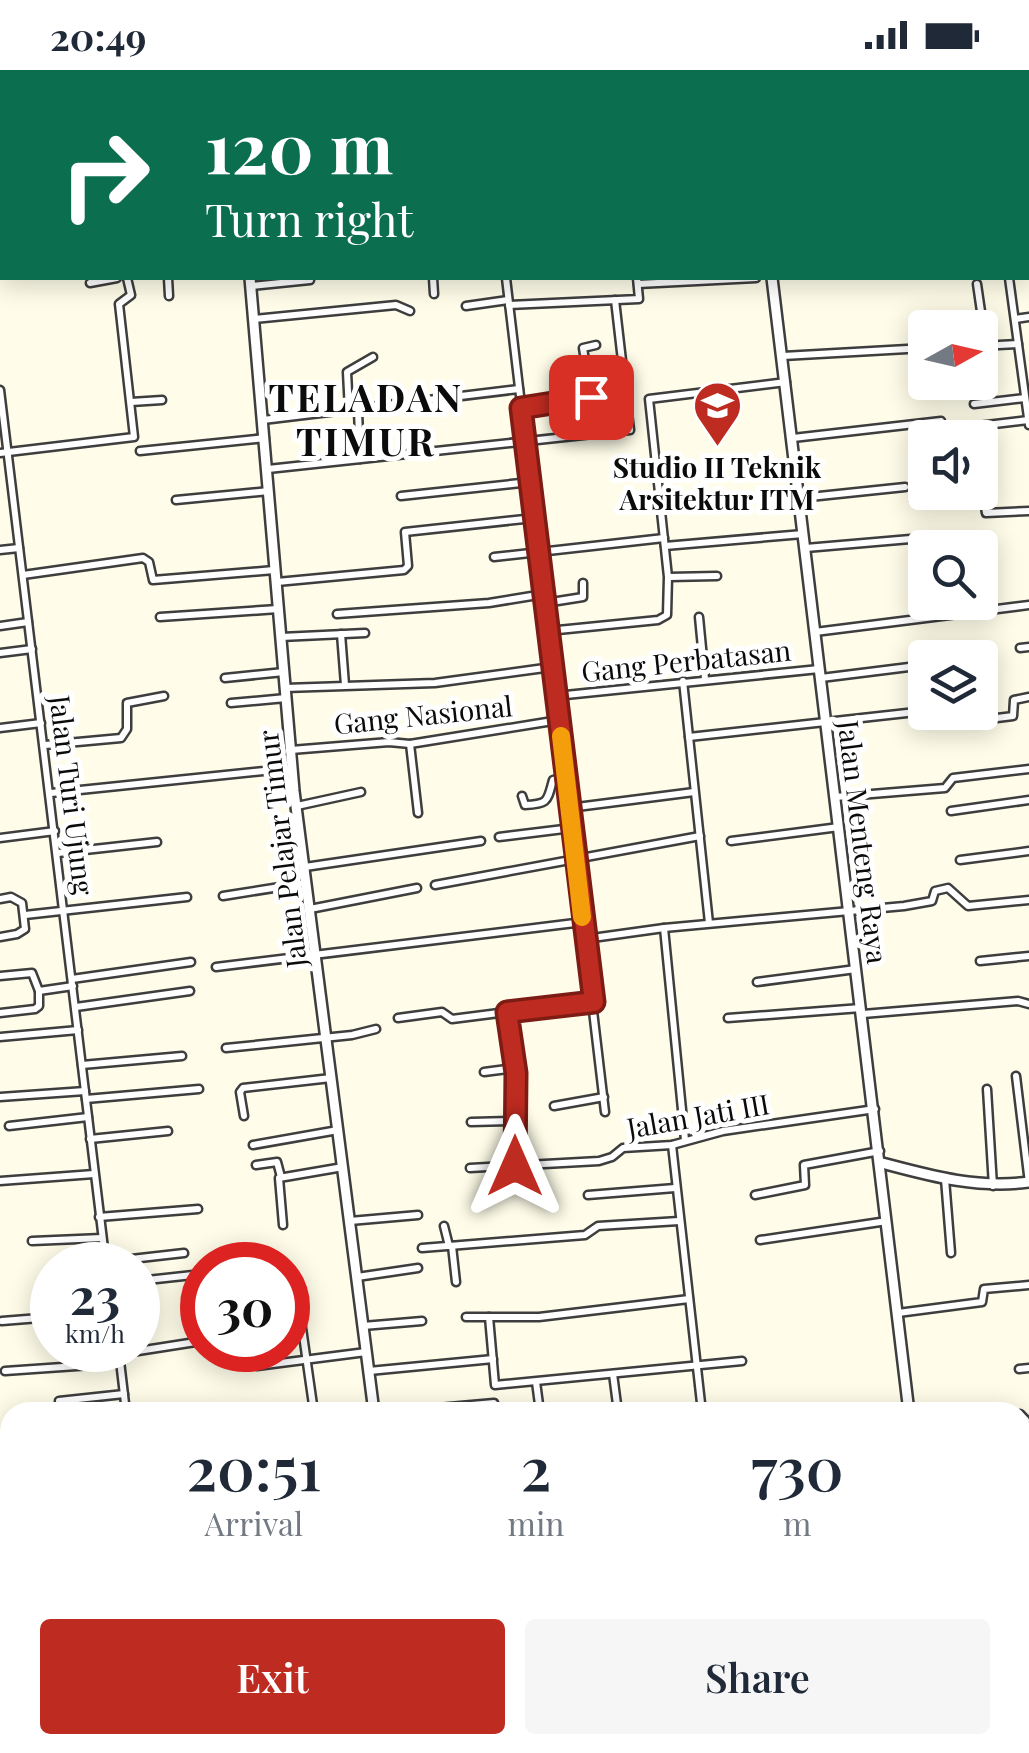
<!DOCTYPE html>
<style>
body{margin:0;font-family:"Playfair Display",serif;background:#f6f6f7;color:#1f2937;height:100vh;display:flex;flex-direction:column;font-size:38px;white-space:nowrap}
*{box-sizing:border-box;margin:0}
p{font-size:32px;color:#747a83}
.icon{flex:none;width:55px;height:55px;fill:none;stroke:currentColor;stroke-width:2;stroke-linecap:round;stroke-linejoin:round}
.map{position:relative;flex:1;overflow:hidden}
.details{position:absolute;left:0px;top:1332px;width:1030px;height:352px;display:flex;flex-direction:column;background:#fff;border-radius:30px 30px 0 0;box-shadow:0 5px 25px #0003}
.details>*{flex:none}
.guide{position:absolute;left:0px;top:0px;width:1030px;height:210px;box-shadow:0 5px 25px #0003;background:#0b6e4f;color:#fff;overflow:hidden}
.needle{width:65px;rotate:82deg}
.fabs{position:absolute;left:908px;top:240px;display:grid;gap:20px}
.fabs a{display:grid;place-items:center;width:90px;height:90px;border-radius:10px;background:#fff;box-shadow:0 5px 25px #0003;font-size:50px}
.speed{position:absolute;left:30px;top:1172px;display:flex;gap:20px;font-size:50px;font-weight:700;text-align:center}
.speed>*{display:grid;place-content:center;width:130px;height:130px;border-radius:50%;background:#fff;box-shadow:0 5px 25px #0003;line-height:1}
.speed small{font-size:25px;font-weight:400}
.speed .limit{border:15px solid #d22;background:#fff;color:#111}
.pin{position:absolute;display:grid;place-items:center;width:85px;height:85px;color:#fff;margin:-42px;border-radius:20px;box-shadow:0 5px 15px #0006}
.me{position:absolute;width:110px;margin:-55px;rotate:0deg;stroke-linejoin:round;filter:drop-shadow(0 0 8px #0008)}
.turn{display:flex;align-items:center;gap:35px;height:210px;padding:0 40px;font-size:45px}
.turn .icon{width:130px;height:130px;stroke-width:2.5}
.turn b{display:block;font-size:70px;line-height:85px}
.eta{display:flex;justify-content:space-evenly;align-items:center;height:170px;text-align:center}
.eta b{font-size:60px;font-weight:600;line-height:70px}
.button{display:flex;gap:20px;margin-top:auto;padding:20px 40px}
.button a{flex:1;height:115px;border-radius:10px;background:#be2b20;color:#fff;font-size:40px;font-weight:600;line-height:115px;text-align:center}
.button a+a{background:#f6f6f7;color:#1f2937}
.status{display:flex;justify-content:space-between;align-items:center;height:70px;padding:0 50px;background:#fff;direction:ltr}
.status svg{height:28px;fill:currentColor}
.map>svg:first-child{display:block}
</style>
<div class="status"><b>20:49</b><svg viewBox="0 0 49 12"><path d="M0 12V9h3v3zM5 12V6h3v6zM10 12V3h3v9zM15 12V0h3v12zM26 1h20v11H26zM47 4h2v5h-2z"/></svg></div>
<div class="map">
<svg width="1029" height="1683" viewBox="0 0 1029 1683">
<rect width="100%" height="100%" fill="#fffde9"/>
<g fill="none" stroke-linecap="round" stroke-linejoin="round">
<!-- stream -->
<polyline stroke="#327ed0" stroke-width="2.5" points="982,1675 1000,1683"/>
<defs>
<g id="minor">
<polyline points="97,0 97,2"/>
<polyline points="484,0 484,2"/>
<polyline points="878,0 878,2"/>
<polyline points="1007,0 1007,2"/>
<polyline points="379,2 379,0"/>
<polyline points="1028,39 1029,39"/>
<polyline points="0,126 2,126"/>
<polyline points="168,208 169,226"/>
<polyline points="433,208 434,224"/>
<polyline points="506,208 605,1042"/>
<polyline points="1009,208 1029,355"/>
<polyline points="90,213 117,208"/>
<polyline points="638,214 756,208"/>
<polyline points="977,214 986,276"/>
<polyline points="251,216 310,210"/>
<polyline points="509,235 639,229 637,208"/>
<polyline points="466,236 508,230"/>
<polyline points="254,249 396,235 410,241"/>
<polyline points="1015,249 1029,247"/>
<polyline points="980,276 1018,274"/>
<polyline points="783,286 925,278"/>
<polyline points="927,312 928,316"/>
<polyline points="0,320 106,1195"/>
<polyline points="591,327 583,278 596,275"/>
<polyline points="131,332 162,330"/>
<polyline points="974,334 1025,328"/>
<polyline points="521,338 627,322"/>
<polyline points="349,341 347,302 373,287"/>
<polyline points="358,341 360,389"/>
<polyline points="263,350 519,319"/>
<polyline points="978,356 1028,350"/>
<polyline points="793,368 941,351"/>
<polyline points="140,381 265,368"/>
<polyline points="0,383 134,367 119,234 131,225 127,208"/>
<polyline points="268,399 630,360 615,230"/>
<polyline points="981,415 986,443 1029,441"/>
<polyline points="401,426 530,412"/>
<polyline points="800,428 905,417"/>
<polyline points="176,430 269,421"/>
<polyline points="914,431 983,425"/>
<polyline points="665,476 803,464"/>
<polyline points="806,478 922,468 959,470"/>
<polyline points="0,480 19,478"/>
<polyline points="494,487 664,468"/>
<polyline points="23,505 143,488 149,492 153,510 274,500"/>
<polyline points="669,507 717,506"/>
<polyline points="277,512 404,500 408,496 405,462 534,448"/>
<polyline points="545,533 583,527 583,513"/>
<polyline points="337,544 489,533 544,524"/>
<polyline points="160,547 278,539"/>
<polyline points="699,547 705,609"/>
<polyline points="0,556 28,552"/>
<polyline points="548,561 658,550 667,545 668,507 649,329 786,312"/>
<polyline points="815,562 1029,535"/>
<polyline points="341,564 345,615"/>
<polyline points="281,567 365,563"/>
<polyline points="1020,578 1029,577"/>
<polyline points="0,583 32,579"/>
<polyline points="225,608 284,602"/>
<polyline points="821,608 925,595"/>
<polyline points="683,611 709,853"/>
<polyline points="285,618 435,613 552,597"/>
<polyline points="556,626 819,599"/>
<polyline points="231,633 286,628"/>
<polyline points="970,642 973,651 1013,646 1014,630 1029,627"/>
<polyline points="0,658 41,653"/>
<polyline points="689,667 925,641"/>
<polyline points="410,674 418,743"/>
<polyline points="45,675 121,668 127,659 127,633 164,626"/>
<polyline points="291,680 389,672 410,674 559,650"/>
<polyline points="51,723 292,698"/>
<path d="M522 726 525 735C549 734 547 731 553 710L566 707"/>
<polyline points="835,727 945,718 953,708 1029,699"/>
<polyline points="297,736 361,722"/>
<polyline points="569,738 694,722"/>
<polyline points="951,741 1029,730"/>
<polyline points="499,767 572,758"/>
<polyline points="0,768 55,761"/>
<polyline points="731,771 839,757"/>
<polyline points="58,783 157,772"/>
<polyline points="960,790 1029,781"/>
<polyline points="305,797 481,771"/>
<polyline points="435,815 700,766"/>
<polyline points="223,826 305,813"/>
<polyline points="0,829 11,827 22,833 25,859 17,864 0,867"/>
<polyline points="310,839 417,818"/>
<polyline points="25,845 187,827"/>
<polyline points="664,858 685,1070"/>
<polyline points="585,869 664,858 904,836 932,831 935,821 948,818 968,836 1029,830"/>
<polyline points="980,891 1029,886"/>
<polyline points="216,897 583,852"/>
<polyline points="0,906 32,903 39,921"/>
<polyline points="72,909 191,892"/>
<polyline points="757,912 856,899"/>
<polyline points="76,937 190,921"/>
<polyline points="507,942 515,1003 515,1095"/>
<polyline points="0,943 35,939 39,936 39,921 73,916"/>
<polyline points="863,944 1018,931 1029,934"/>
<polyline points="398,948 442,942 452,949 593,931"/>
<polyline points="728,948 861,938"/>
<polyline points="0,967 78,960"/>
<polyline points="226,978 352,965 376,959"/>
<polyline points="82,995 182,986"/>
<polyline points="484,1002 515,998"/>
<polyline points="1016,1006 1029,1113"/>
<polyline points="987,1019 993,1116"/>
<polyline points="0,1027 85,1021"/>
<polyline points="86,1029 199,1019"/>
<polyline points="554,1036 604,1027"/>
<polyline points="244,1046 240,1022 243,1018 331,1008"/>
<polyline points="471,1052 515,1051"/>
<polyline points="9,1056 88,1047"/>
<polyline points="90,1069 168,1061"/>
<polyline points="253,1075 338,1060"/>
<polyline points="672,1075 702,1342"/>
<polyline points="256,1095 277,1092 281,1107"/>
<polyline points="470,1098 599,1091 612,1087 623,1078 672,1075 723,1061 875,1039"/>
<polyline points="945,1109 951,1183"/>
<polyline points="0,1111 94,1104"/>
<polyline points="588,1125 675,1118"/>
<polyline points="755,1125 805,1115 804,1095 880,1081"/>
<polyline points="99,1147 198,1139"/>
<polyline points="350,1151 418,1145"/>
<polyline points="283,1155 279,1108 343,1097"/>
<polyline points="444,1156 449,1176 585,1165 598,1156 679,1151"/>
<polyline points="760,1170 887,1151"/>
<polyline points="32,1171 102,1168"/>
<polyline points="452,1176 456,1212"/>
<polyline points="422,1178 447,1176"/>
<polyline points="105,1192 184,1183"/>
<polyline points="357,1207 418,1198"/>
<polyline points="138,1211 202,1204"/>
<polyline points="297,1223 314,1342"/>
<polyline points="898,1243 982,1232 984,1219 1029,1215"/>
<polyline points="466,1247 539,1247 689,1229"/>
<polyline points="489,1247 495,1315 742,1291"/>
<polyline points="2,1251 52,1247"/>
<polyline points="363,1256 422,1251"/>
<polyline points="119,1284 202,1271"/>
<polyline points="120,1291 126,1342"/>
<polyline points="257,1296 366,1282"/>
<polyline points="1019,1299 1029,1298"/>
<polyline points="5,1301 120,1293"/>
<polyline points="369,1301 493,1289"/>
<polyline points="613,1304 618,1342"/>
<polyline points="536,1312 540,1342"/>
<polyline points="59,1331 124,1324"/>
<polyline points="433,1342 438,1338 494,1333 498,1342"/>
<polyline points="1020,1344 1026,1350 1029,1415"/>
<polyline points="7,1358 10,1358"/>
<polyline points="0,1394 10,1396"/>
<polyline points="0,1551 10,1549"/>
<polyline points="1020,1600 1029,1667"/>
<polyline points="28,1675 29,1683"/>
<polyline points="80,1675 80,1683"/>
<polyline points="297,1675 298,1683"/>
<polyline points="435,1675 435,1683"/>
<polyline points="516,1675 517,1683"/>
<polyline points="584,1675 584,1683"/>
<polyline points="650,1675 651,1683"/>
<polyline points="686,1675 686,1683"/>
<polyline points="815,1675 816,1683"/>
<polyline points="991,1675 1011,1683"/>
</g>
<g id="tertiary">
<polyline points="228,0 229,2"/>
<polyline points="747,0 747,2"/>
<polyline points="250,208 294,721 374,1342"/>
<polyline points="772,208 909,1342"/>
<path d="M882 1093C931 1106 977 1119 1029 1112"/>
<polyline points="949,1675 950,1683"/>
</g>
<g id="secondary">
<polyline points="0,44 2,44"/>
<polyline points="1028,106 1029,105"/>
<polyline points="1028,117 1029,117"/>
</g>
</defs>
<!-- minor casing -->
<use href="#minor" stroke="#3e3e3e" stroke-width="11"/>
<!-- tertiary casing -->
<use href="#tertiary" stroke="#3e3e3e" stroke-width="14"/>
<!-- secondary casing -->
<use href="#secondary" stroke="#2d2d2d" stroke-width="15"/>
<!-- minor -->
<use href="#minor" stroke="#fff" stroke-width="6"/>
<!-- tertiary -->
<use href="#tertiary" stroke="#fff" stroke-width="9"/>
<!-- secondary -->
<use href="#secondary" stroke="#feffa4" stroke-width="10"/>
</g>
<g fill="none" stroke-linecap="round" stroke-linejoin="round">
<defs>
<polyline id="route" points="515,1096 516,1003 507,942 594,932 521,338 591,327"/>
</defs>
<!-- route casing -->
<use href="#route" stroke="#7c1c15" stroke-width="25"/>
<!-- route -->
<use href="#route" stroke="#be2b20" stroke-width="18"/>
<!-- slow -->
<polyline stroke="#f59e0b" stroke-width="18" points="561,666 582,847"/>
</g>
<!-- icons -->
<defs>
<symbol id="university-pin" viewBox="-11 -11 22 30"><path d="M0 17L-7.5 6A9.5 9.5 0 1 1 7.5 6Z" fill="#be2b20" stroke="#fff"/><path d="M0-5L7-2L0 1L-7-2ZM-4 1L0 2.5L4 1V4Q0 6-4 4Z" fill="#fff"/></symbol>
</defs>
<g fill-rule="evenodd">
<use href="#university-pin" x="690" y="308" width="55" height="75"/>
</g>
<g text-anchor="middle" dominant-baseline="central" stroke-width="10" stroke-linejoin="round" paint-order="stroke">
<!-- poi labels -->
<g font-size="28" font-weight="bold" fill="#0b0b0b" stroke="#fff">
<text x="717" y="396">Studio II Teknik<tspan x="717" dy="32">Arsitektur ITM</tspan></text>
</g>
<!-- street labels -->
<g font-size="28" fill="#0b0b0b" stroke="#fff">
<text transform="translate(686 590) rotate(-6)">Gang Perbatasan</text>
<text transform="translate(423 644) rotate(-6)">Gang Nasional</text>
<text transform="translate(73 725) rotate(83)">Jalan Turi Ujung</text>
<text transform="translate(864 772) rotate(83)">Jalan Menteng Raya</text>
<text transform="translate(281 779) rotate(-97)">Jalan Pelajar Timur</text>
<text transform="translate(698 1045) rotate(-10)">Jalan Jati III</text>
</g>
<!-- district labels -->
<g font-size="38" font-weight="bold" letter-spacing="2.5" fill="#0b0b0b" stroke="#fff">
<text x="366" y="326">TELADAN<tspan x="366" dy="44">TIMUR</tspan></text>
</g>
</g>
</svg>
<div class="fabs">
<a><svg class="needle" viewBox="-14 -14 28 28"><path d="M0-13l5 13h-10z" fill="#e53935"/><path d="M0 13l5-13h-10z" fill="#747a83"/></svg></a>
<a><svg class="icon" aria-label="sound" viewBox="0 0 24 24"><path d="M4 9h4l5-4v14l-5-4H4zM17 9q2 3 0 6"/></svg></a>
<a><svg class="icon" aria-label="search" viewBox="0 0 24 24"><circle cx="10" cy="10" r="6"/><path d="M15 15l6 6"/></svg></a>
<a><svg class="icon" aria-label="layers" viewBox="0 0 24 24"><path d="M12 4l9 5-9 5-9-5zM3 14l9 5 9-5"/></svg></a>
</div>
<div class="speed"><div>23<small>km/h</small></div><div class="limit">30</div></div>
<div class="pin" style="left:591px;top:327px;background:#d93025"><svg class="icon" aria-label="arrive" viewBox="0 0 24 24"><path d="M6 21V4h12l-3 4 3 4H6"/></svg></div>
<svg class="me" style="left:515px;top:1096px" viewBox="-20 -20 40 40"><path d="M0-17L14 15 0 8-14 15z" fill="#be2b20" stroke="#fff" stroke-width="4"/></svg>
<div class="guide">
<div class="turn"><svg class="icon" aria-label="right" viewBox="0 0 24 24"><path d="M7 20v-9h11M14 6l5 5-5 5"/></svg><div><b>120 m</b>Turn right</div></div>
</div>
<section class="details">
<div class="eta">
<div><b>20:51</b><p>Arrival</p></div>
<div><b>2</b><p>min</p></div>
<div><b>730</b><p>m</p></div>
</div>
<div class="button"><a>Exit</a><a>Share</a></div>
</section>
</div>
